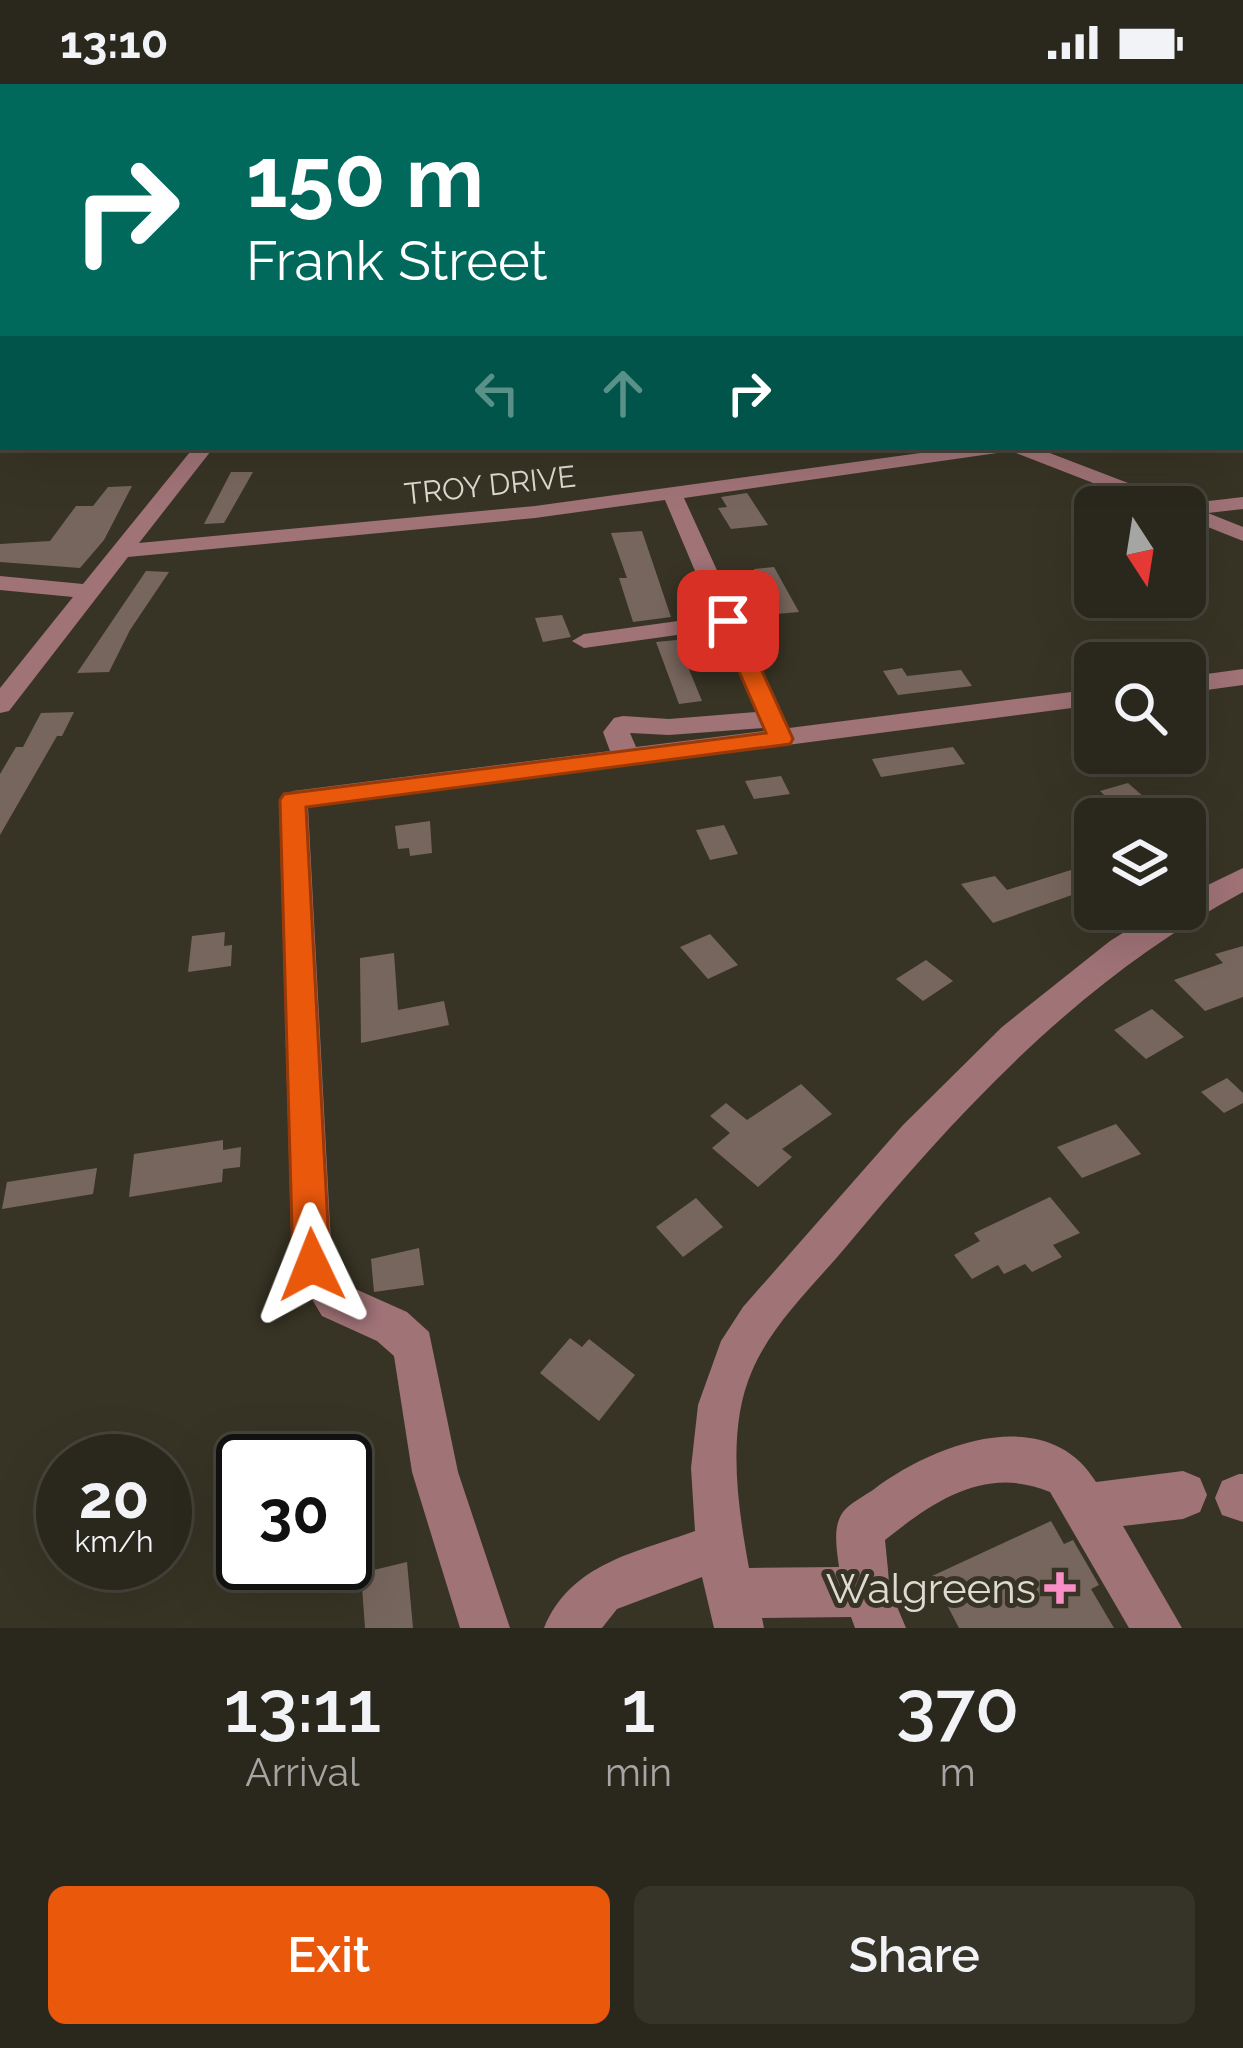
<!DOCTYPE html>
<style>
body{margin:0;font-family:Raleway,sans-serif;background:#363329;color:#f1f3f6;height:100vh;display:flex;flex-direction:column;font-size:45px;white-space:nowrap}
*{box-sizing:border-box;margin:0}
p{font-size:39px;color:#a5a5a3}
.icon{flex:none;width:66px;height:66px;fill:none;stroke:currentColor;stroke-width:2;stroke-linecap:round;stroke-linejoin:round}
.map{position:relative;height:1544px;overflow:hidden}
.panel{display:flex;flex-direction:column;background:#2a271c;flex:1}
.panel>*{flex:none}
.banner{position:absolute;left:0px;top:0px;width:1245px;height:366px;box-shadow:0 12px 48px #0002,0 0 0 3px #46443b;background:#00695c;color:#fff;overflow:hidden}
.needle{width:78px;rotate:168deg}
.controls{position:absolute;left:1074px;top:402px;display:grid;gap:24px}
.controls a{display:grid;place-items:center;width:132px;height:132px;border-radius:18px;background:#2a271c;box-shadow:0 12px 48px #0002,0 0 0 3px #46443b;font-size:60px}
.speed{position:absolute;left:36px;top:1350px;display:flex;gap:24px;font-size:60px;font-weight:700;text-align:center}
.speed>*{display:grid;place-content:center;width:156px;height:156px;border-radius:50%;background:#2a271c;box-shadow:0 12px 48px #0002,0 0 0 3px #46443b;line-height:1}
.speed small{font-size:30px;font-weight:400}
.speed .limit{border:6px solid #111;border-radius:18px;background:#fff;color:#111}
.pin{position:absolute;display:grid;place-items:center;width:102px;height:102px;color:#fff;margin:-51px;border-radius:24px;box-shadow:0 6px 18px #0006}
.me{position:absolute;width:132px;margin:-66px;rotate:358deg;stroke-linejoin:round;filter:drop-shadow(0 0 9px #0008)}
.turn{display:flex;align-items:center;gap:42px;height:252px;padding:0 48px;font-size:54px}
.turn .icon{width:156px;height:156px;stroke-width:2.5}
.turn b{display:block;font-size:84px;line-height:102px}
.lanes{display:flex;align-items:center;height:114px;padding:0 48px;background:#0003;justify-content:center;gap:60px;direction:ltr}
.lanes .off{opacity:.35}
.eta{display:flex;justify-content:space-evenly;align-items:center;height:204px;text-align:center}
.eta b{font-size:72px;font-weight:600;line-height:84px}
.action{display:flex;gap:24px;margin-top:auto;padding:24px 48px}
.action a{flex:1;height:138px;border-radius:18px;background:#ea580c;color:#fff;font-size:48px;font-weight:600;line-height:138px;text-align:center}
.action a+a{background:#363329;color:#f1f3f6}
.status{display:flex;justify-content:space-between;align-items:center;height:84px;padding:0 60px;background:#2a271c;direction:ltr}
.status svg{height:33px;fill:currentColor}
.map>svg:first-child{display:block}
</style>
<div class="status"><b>13:10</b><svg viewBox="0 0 49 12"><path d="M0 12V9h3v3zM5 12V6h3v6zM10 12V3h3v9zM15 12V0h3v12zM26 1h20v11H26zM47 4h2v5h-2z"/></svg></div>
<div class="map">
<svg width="1243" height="1544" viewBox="0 0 1243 1544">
<rect width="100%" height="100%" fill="#383425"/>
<!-- building -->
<g fill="#77665d">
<polygon points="231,388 253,388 224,439 204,440"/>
<polygon points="132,402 104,456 80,484 0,478 0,460 50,457 76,422 93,422 108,403"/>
<polygon points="747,409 768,441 731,445 718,424 727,423 721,413"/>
<polygon points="642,447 671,533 633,538 619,494 627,494 611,449"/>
<polygon points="774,483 799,528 777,530 754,485"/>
<polygon points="146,487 169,488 130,546 109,588 77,589"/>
<polygon points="562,531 571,553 543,558 535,534"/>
<polygon points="677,556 702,617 679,620 656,558"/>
<polygon points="902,584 907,592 961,586 972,602 898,611 883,587"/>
<polygon points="74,628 62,652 57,652 0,751 0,690 16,663 23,663 41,629"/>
<polygon points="953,663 965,680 881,693 872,675"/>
<polygon points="781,692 790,710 754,715 745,697"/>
<polygon points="1128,699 1169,735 1130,735 1100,707"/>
<polygon points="430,737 432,769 410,772 409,764 398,765 395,742"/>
<polygon points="724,741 738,770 710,776 696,746"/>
<polygon points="1071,786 1089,805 993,839 961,800 995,792 1007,806"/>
<polygon points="225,848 224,862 232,861 231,882 188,888 192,852"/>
<polygon points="710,850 738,881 708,895 680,863"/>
<polygon points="1243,862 1243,913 1205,927 1174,896 1223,879 1215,870"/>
<polygon points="394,869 398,926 444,917 449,941 361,959 360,874"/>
<polygon points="926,876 953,897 923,917 896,895"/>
<polygon points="1152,925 1184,953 1146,975 1114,946"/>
<polygon points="1227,994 1243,1009 1243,1019 1224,1029 1201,1008"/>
<polygon points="801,1000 832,1030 782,1065 792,1073 758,1103 712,1064 730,1049 710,1032 726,1019 747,1036"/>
<polygon points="1116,1040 1141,1070 1082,1094 1057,1063"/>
<polygon points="223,1056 223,1066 241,1063 240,1083 223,1085 222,1098 129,1113 134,1070"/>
<polygon points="97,1084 93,1110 2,1125 7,1098"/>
<polygon points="1050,1113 1080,1149 1053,1161 1062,1173 1032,1188 1025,1180 1004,1190 998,1181 972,1195 954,1171 980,1157 974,1149"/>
<polygon points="696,1114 723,1143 683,1173 656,1143"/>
<polygon points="419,1164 424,1201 374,1208 371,1175"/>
<polygon points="570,1254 582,1263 589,1255 635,1291 599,1337 540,1289"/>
<polygon points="1051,1437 1064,1460 1073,1456 1099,1501 1091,1505 1114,1544 959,1544 932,1492"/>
<polygon points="407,1478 413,1544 365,1544 361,1489"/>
</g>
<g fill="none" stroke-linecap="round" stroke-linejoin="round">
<!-- minor -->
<g fill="#a07377" fill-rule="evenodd">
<rect x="1242" y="154" width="1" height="8"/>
<rect x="0" y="194" width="3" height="8"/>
<rect x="0" y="281" width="3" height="10"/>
<path d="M194 363H214L139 459 535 422 964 363H1034L1183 420 1243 413V425L1208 429 1243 443V457L1185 434V423H1155L1011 367 684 414 789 644 1095 605V621L308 723 332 1179 351 1203 407 1228 429 1248 458 1388 510 1544H460L412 1388 394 1272 377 1257 322 1232 292 1182 279 716 293 707 610 667 603 648 614 634 623 632 669 635 756 628 720 545 584 564 572 557 584 550 714 532 665 416 535 434 128 473 9 627 0 629V604L73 513 0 506V492L83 500ZM763 644 764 647 636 663 630 649 669 651Z"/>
<polygon points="1243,585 1243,601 1185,609 1185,593"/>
<path d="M1243 784V808C1081 895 961 1024 845 1164 813 1202 772 1240 752 1287 726 1346 738 1424 749 1484L839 1483C837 1466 832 1443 843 1428 849 1420 864 1412 873 1406 933 1360 1047 1317 1096 1398L1183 1387 1200 1394 1207 1411 1200 1428 1183 1435 1123 1442 1182 1544H1129L1050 1408C986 1381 934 1417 885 1456L890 1506 906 1544H855L851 1533 762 1534 764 1544H714L702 1493 617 1525 602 1544H544C571 1479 635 1469 695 1447L691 1384 698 1321 721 1257 743 1223 903 1041 1002 943 1110 857 1161 825H1185V812Z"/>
<polygon points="1239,1390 1243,1390 1243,1438 1222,1431 1215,1414 1222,1397"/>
</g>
</g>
<!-- sky -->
<linearGradient id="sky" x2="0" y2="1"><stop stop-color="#1f1d14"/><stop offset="0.42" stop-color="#4d5051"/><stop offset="1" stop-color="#4d5051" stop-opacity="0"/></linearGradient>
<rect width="1243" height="371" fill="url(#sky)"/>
<!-- route -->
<polygon fill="#ea580c" stroke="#983908" stroke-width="3" points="728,531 739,537 793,655 790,660 306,723 330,1181 325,1194 312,1199 299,1194 293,1181 280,716 284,710 766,649 717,537"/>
<!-- markers -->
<path fill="#fa8fc8" stroke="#383425" stroke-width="4.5" d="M1054 1486h12v12h12v12h-12v12h-12v-12h-12v-12h12z"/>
<g text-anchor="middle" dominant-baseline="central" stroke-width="10" stroke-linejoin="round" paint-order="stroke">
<!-- far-street labels -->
<g font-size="30" fill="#dedcd2" stroke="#383425">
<text transform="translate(490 401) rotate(-6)">TROY DRIVE</text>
</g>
<!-- near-poi labels -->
<g font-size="42" fill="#dedcd2" stroke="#383425" text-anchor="end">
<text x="1036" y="1504">Walgreens</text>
</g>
</g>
</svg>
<div class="controls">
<a><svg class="needle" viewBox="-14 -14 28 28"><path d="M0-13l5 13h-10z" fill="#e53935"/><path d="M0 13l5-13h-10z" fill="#a5a5a3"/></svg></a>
<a><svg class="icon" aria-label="search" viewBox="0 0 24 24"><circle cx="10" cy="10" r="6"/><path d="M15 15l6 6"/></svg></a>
<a><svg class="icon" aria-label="layers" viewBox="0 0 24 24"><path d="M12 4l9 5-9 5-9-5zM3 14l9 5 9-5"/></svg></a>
</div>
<div class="speed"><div>20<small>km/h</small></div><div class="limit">30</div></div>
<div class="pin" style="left:728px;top:537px;background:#d93025"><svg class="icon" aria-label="arrive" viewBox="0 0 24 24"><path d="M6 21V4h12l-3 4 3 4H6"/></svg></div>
<svg class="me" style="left:312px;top:1181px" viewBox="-20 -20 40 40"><path d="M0-17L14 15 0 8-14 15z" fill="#ea580c" stroke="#fff" stroke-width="4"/></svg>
<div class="banner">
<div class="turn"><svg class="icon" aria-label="right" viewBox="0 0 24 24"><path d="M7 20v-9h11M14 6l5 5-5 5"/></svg><div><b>150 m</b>Frank Street</div></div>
<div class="lanes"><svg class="icon off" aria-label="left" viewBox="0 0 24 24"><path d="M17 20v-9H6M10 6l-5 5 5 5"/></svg><svg class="icon off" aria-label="ahead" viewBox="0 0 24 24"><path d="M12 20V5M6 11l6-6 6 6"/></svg><svg class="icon" aria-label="right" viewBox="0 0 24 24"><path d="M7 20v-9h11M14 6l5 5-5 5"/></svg></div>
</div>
</div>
<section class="panel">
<div class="eta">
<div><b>13:11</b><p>Arrival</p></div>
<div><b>1</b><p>min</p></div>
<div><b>370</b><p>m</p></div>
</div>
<div class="action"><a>Exit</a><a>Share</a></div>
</section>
